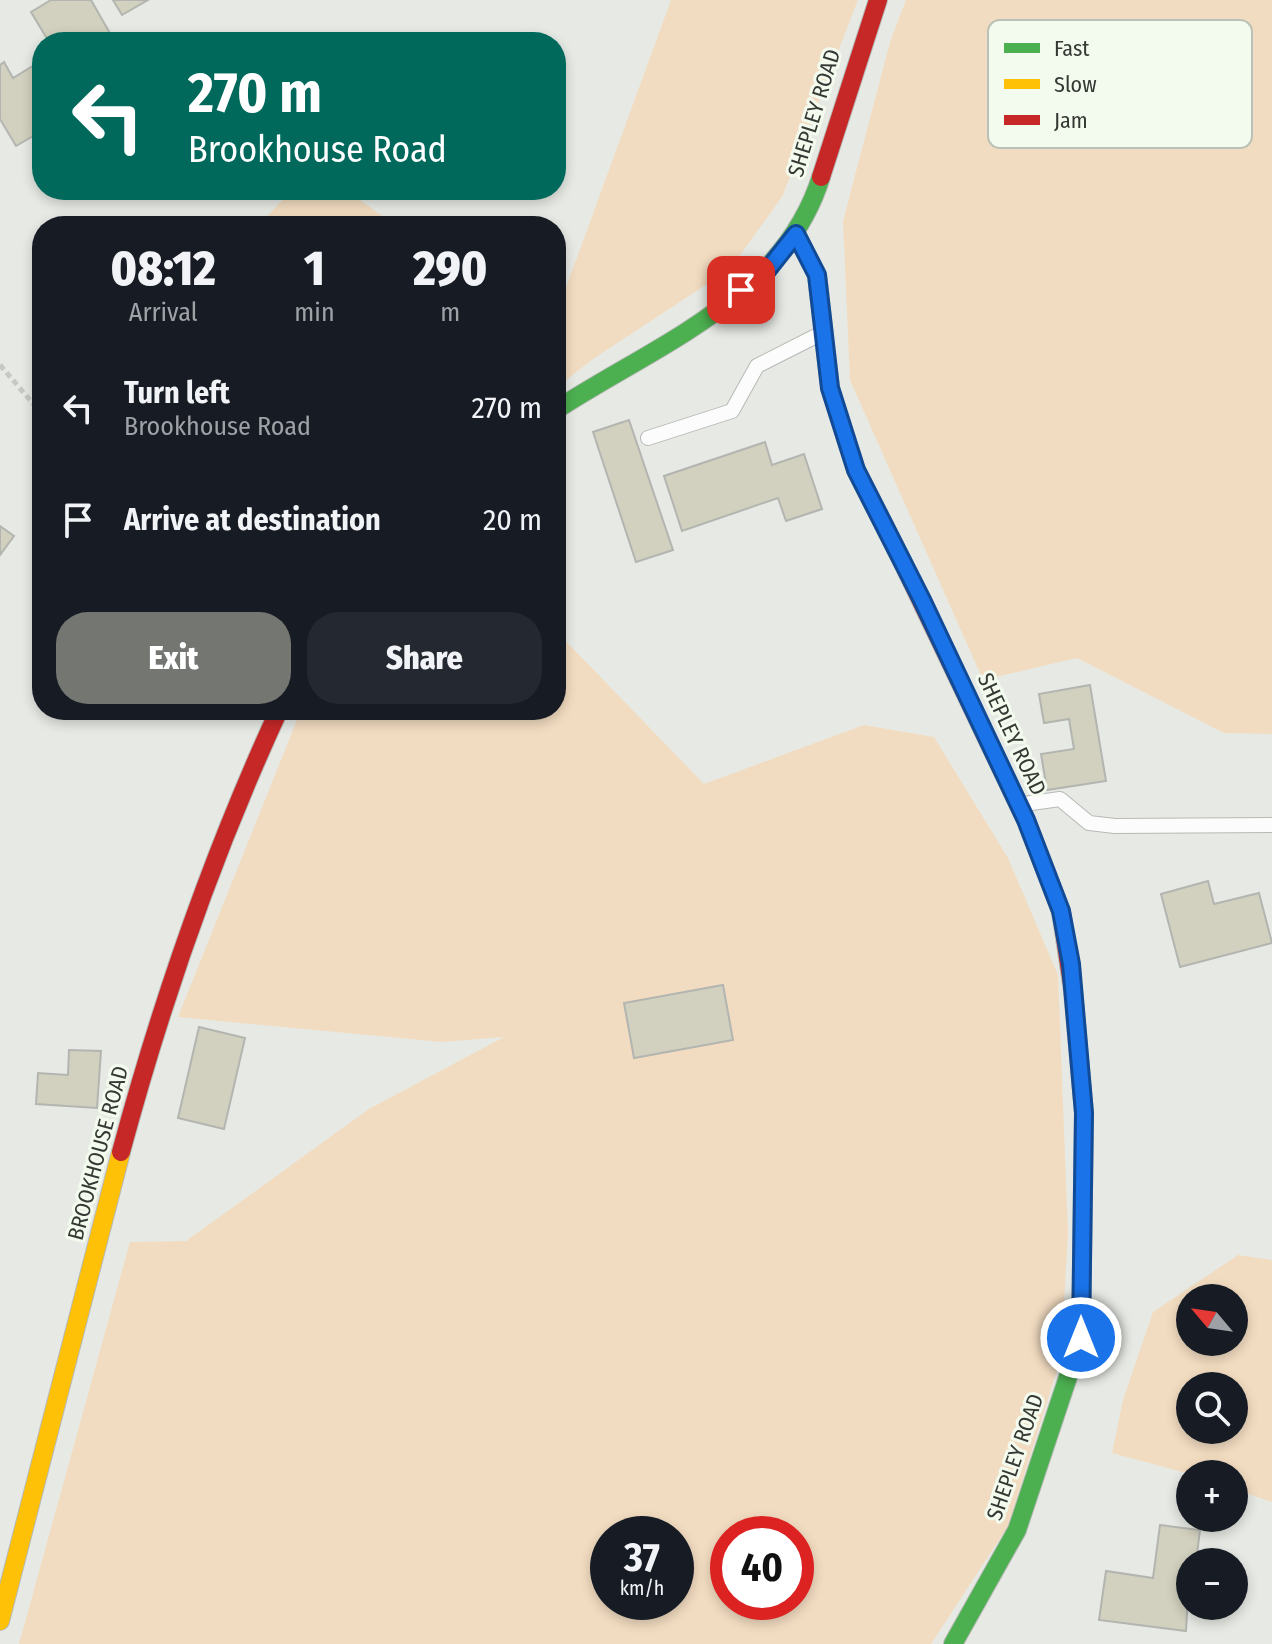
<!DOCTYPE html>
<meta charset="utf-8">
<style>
body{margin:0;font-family:"Fira Sans Condensed",sans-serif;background:#242831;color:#f1f3f6;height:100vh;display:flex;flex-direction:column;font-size:30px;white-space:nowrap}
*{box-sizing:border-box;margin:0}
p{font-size:26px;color:#9ea1a6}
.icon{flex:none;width:44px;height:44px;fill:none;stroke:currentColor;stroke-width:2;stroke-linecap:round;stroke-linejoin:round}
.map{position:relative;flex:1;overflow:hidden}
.sheet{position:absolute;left:32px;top:216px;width:534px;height:504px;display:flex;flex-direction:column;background:#171b24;border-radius:32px;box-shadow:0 4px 12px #0003}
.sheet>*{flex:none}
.guide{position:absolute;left:32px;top:32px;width:534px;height:168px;border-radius:32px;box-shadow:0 4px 12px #0003;background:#00695c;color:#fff;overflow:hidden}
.needle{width:52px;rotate:299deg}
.controls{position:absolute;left:1176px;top:1284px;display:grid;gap:16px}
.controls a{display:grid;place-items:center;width:72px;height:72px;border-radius:50%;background:#171b24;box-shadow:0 4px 12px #0003;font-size:40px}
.speed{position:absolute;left:590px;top:1516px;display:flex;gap:16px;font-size:40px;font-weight:700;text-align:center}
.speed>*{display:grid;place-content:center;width:104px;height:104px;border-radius:50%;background:#171b24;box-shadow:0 4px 12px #0003;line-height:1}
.speed small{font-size:20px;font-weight:400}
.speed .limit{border:12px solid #d22;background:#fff;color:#111}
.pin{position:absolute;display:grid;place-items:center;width:68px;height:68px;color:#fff;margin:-34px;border-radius:16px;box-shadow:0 4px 12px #0006}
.me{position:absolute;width:88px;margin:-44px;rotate:0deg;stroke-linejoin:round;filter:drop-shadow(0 0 6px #0008)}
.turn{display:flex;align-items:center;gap:28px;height:168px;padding:0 24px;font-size:36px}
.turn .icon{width:104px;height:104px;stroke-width:2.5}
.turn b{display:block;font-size:56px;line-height:68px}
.eta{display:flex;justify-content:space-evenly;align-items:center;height:136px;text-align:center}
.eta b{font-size:48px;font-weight:800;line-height:56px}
.primary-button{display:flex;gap:16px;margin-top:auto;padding:16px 24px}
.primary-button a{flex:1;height:92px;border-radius:32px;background:#737671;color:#fff;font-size:32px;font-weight:800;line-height:92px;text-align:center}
.primary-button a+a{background:#242831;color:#f1f3f6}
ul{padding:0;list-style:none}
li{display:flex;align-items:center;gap:24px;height:112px;padding:0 24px}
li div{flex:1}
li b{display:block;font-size:30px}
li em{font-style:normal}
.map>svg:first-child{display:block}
</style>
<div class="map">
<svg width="1272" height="1644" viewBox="0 0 1272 1644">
<rect width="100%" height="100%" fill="#e7eae4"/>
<!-- green -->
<g fill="#f2dcc1" fill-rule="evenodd">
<polygon points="671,0 858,0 782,197 730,269 593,359 556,388 556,315"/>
<polygon points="906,0 1272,0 1272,734 1224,733 1077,658 983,680 850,380 843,221 890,42"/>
<polygon points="292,190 346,190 396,226 258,226"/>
<path d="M556 631 704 784 864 725 934 737 1008 858 1058 975 1068 1233 1061 1358 1008 1526 931 1644H19L130 1242 186 1241 369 1109 504 1037 442 1042 178 1017 301 710H556ZM608 1534H676V1602H608ZM728 1534H796V1602H728Z"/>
<path d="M1238 1255 1272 1260V1502L1234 1489V1474H1190L1112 1453 1123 1400 1153 1312ZM1190 1298H1234V1342H1190ZM1190 1386H1234V1430H1190Z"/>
</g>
<!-- building -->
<g fill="#d2d0be" stroke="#b3b5b0" stroke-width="2">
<polygon points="51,0 91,0 115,42 49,42 31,12"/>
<polygon points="113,0 148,0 122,15"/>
<polygon points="41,61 42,131 16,146 0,119 0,65 4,62 13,78"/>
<polygon points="629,420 673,550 636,562 593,432"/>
<polygon points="765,442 772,465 804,454 822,509 786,521 778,498 682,531 664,476"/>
<polygon points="0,526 14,536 0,555"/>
<polygon points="1090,685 1106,781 1047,790 1041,754 1074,749 1069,719 1044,723 1039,694"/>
<polygon points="1208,881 1214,904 1259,893 1272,943 1180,967 1161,894"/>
<polygon points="723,985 733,1040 634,1058 624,1003"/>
<polygon points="199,1027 245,1038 224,1129 178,1118"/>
<polygon points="69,1050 101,1051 97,1108 36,1104 38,1073 68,1075"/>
<polygon points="1160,1525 1200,1530 1196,1562 1190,1562 1186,1631 1099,1620 1106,1571 1153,1578"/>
</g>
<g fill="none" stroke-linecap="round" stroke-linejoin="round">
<defs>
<g id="lane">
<polyline points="648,438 732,411 757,366 820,334"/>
<polyline points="1024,804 1060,799 1089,823 1115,826 1272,825"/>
</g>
<g id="fast">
<path d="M556 410C655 345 783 299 821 177"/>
<polyline points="953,1644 1017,1530 1081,1338 1084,1113 1073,991"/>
</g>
<g id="slow">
<polyline points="796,234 817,275 830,388 856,470 901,559"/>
<polyline points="0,1621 121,1152"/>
</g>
<g id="jam">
<polyline points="821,177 878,0"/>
<polyline points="901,559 1026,820 1061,911 1073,991"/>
<path d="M121 1152C162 1000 213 853 279 710"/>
</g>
</defs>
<!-- lane casing -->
<use href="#lane" stroke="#b7b9b5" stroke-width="16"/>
<!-- fast casing -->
<use href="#fast" stroke="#b7b9b5" stroke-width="20"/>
<!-- slow casing -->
<use href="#slow" stroke="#b7b9b5" stroke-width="20"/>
<!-- jam casing -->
<use href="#jam" stroke="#b7b9b5" stroke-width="20"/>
<!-- path -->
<polyline stroke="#c6c8c6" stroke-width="5" stroke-dasharray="6 4" stroke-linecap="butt" points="0,365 42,414"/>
<!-- lane -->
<use href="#lane" stroke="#fbfcfb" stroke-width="14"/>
<!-- fast -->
<use href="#fast" stroke="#4caf50" stroke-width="18"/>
<!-- slow -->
<use href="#slow" stroke="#ffc107" stroke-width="18"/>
<!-- jam -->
<use href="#jam" stroke="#c62828" stroke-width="18"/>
</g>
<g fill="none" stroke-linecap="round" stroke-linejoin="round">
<defs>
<polyline id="route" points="741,290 765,273 796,234 817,275 830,388 856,470 922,600 1026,820 1061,911 1071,964 1084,1113 1081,1338"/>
</defs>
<!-- route casing -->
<use href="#route" stroke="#114b97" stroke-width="20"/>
<!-- route -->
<use href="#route" stroke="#1a73e8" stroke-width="14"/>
</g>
<g text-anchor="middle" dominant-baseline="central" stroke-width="6" stroke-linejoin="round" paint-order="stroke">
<!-- street labels -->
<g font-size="22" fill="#353833" stroke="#f3fbee">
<text transform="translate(814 113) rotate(-73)">SHEPLEY ROAD</text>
<text transform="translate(1012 734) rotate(65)">SHEPLEY ROAD</text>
<text transform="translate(98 1153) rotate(-75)">BROOKHOUSE ROAD</text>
<text transform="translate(1015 1457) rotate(-71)">SHEPLEY ROAD</text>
</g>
</g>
<!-- legend -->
<rect x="988" y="20" width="264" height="128" rx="12" fill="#f3fbee" stroke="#bac0b6" stroke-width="2"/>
<rect x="1004" y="43" width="36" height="10" fill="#4caf50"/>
<rect x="1004" y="79" width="36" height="10" fill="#ffc107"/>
<rect x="1004" y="115" width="36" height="10" fill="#c62828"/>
<g font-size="22" fill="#353833">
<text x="1054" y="56">Fast</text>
<text x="1054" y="92">Slow</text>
<text x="1054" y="128">Jam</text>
</g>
</svg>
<div class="controls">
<a><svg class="needle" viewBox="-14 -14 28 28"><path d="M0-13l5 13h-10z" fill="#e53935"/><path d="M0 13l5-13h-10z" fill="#9ea1a6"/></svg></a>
<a><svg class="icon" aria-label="search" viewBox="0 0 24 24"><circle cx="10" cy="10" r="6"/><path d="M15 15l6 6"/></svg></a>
<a>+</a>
<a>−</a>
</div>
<div class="speed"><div>37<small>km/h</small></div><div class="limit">40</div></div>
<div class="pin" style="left:741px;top:290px;background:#d93025"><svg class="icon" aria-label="arrive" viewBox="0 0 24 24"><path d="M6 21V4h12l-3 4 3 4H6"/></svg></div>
<svg class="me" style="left:1081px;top:1338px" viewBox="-20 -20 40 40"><circle r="17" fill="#1a73e8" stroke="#fff" stroke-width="3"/><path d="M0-11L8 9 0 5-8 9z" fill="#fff"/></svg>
<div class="guide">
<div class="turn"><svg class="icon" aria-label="left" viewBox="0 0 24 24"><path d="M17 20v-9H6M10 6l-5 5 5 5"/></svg><div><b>270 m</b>Brookhouse Road</div></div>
</div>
<section class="sheet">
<div class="eta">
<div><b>08:12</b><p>Arrival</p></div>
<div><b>1</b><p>min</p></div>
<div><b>290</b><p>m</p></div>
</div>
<ul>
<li><svg class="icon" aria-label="left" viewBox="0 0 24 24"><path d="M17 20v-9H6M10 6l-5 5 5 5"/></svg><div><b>Turn left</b><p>Brookhouse Road</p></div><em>270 m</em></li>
<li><svg class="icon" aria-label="arrive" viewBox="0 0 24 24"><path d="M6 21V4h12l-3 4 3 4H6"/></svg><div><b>Arrive at destination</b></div><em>20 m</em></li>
</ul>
<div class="primary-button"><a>Exit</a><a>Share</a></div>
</section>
</div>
